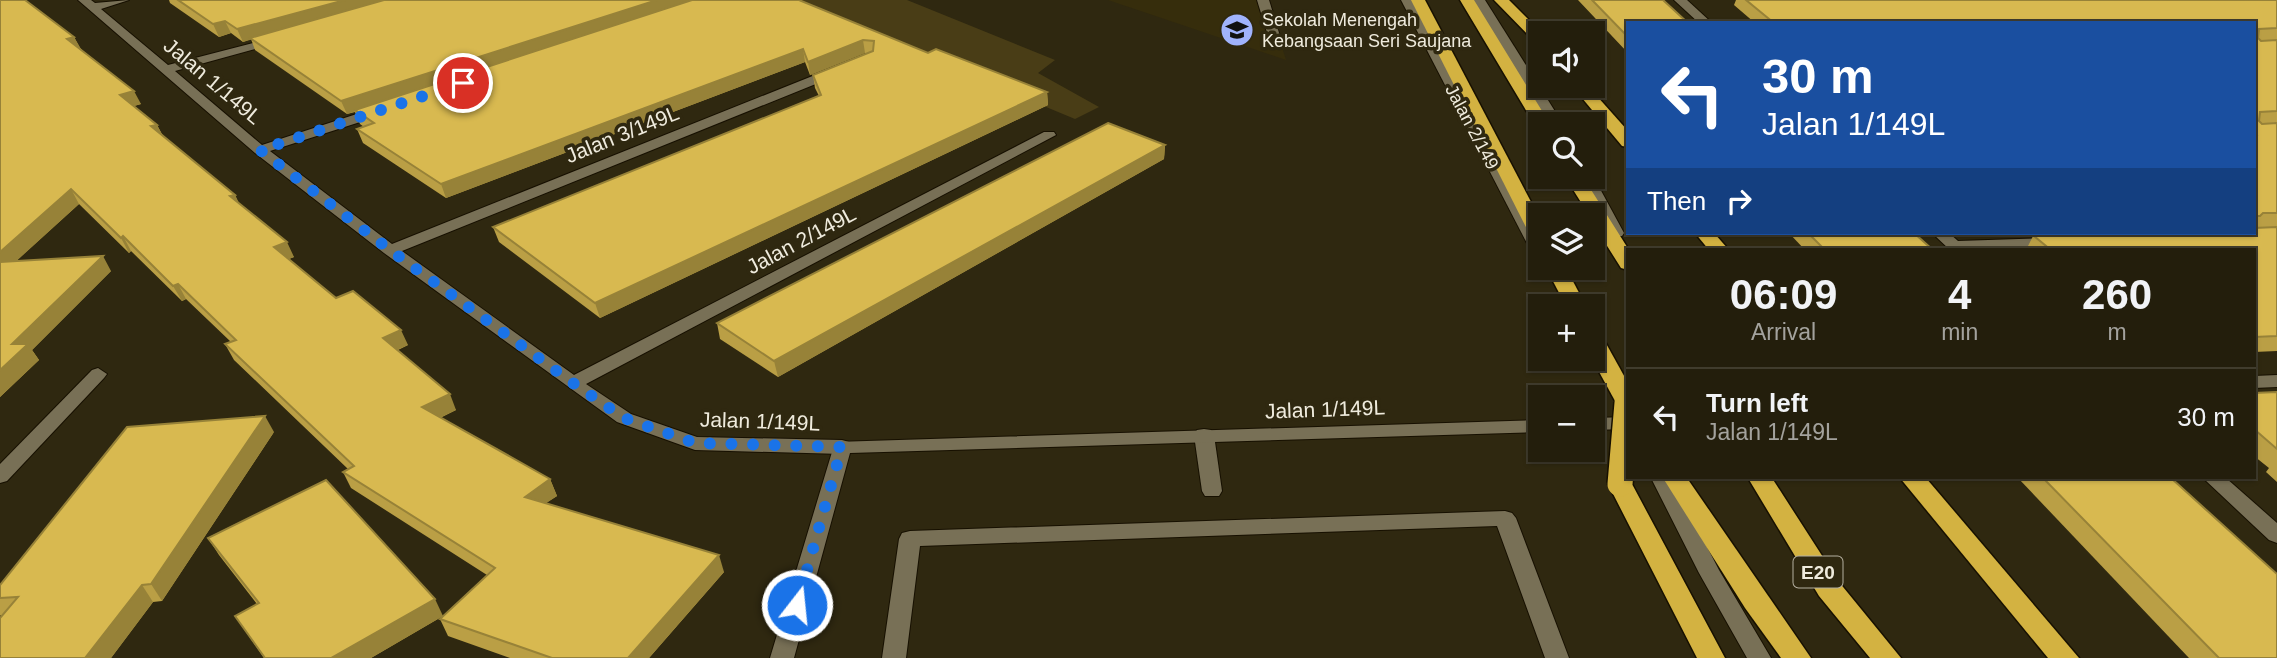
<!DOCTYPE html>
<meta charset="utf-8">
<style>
body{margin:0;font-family:Arial,sans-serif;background:#2b2715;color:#f1f3f6;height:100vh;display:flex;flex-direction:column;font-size:26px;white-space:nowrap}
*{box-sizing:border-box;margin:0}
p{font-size:23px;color:#a3a29d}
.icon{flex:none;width:38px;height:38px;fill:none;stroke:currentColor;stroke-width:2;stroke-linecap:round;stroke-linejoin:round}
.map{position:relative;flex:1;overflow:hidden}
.drawer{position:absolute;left:1626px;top:248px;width:630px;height:231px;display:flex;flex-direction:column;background:#231e0c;border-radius:0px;box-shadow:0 2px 5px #0004,0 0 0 2px #403c2d}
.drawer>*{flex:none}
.banner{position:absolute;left:1626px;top:21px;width:630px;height:214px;border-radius:0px;box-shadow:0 2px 5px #0004,0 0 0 2px #403c2d;background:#1a4fa0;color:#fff;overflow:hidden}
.buttons{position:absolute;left:1528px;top:21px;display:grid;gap:14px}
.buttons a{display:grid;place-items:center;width:77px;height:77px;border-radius:0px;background:#231e0c;box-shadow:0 2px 5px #0004,0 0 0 2px #403c2d;font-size:35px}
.pin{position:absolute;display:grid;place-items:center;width:60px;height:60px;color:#fff;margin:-30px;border:4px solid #fff;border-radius:50%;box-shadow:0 2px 7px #0007}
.me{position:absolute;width:77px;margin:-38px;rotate:16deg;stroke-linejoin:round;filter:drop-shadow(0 0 5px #0008)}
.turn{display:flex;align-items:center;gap:24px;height:147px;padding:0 21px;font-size:32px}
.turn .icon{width:91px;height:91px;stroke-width:2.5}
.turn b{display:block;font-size:49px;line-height:60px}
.then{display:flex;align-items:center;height:66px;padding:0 21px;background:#0003;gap:14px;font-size:26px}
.eta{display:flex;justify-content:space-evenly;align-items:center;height:119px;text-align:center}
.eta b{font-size:42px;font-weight:700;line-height:49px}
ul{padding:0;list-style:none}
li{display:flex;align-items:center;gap:21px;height:98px;padding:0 21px;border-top:2px solid #403c2d}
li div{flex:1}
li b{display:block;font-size:26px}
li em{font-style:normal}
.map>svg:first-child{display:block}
</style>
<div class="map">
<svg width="2277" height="658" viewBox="0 0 2277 658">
<rect width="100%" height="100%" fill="#2f2810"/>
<!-- built -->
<polygon fill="#362d0c" points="1108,0 1267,0 1286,60"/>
<!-- green -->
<polygon fill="#493d16" points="788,0 907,0 1055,60 1038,73 1099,107 1075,119"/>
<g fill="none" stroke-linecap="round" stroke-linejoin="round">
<defs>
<g id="service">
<polygon points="1257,0 1269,0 1283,46 1281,49 1271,46"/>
<polygon points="1204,429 1211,430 1214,435 1222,491 1219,496 1205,496 1202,491 1194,435 1197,430"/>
<polygon points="1505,511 1512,513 1516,518 1569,658 1545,658 1497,526 920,546 906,658 882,658 899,539 902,533 910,531"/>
</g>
<g id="minor">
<polygon points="78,0 91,0 95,3 129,0 101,9 168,65 280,36 280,42 175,71 262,145 375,108 385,108 385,114 270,151 392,244 830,69 838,69 838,75 402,251 574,375 1044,132 1054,132 1056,135 586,384 631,414 697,437 842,440 849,442 852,447 849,452 842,454 695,450 617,422 384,253 255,153"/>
<polygon points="1674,0 1687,0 1712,23 1699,23"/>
<polygon points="1932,233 1949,233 1958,241 2052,238 2060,243 2052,248 1950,250"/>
<polygon points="98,368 107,374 104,378 7,481 0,483 0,464 92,370"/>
<polygon points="2277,375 2277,387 2254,388 2254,376"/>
<polygon points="2203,478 2226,478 2277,523 2277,543 2269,540"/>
</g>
<g id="tertiary">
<polygon points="1628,417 1628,429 1592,430 1592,418"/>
<polygon points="1540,420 1540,432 850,453 794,658 770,658 835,442"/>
</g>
<g id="secondary">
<polygon points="1401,0 1413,0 1540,238 1540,258 1532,253"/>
<polygon points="1473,0 1485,0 1563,124 1549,124"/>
<polygon points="1592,174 1624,233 1622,236 1610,236 1580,177 1592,177"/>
<polygon points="1651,478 1671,478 1719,570 1771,658 1747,658 1699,573"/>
</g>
<g id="motorway">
<polygon points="1411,0 1425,0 1540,219 1540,243 1531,237"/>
<polygon points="1460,0 1474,0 1550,124 1540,124 1540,128 1536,127"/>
<polygon points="1494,0 1509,0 1542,33 1540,33 1540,43 1535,42"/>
<polygon points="1572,86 1588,86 1628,131 1628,147 1622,146"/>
<polygon points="1565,177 1583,177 1629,250 1628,270 1621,268 1592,222 1592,215 1589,215"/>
<polygon points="1695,233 1714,233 1729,250 1709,250"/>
<polygon points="1546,268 1566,268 1586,306 1566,306"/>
<polygon points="1592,332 1599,334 1603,338 1628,383 1628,412 1620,410 1592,359"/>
<polygon points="1620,476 1629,478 1632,484 1725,658 1697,658 1608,484 1611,478"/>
<polygon points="1663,478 1687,478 1811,658 1781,658 1745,608"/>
<polygon points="1748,478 1772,478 1839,582 1901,658 1870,658 1819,596"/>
<polygon points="1900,478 1926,478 2079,658 2048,658"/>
</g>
</defs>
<!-- service casing -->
<use href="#service" stroke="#171000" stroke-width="2"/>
<!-- minor casing -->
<use href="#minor" stroke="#171000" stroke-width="2"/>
<!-- tertiary casing -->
<use href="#tertiary" stroke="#171000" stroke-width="2"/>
<!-- secondary casing -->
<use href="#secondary" stroke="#171000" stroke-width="2"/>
<!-- motorway casing -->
<use href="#motorway" stroke="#171000" stroke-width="3"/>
<!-- service -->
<use href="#service" fill="#787056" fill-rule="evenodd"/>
<!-- minor -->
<use href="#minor" fill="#787056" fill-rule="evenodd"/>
<!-- tertiary -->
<use href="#tertiary" fill="#787056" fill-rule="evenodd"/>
<!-- secondary -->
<use href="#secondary" fill="#787056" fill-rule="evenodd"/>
<!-- motorway -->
<use href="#motorway" fill="#d3b241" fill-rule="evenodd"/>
<defs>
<polyline id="motorway-bridge" points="1620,484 1627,403"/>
</defs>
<!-- motorway-bridge casing -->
<use href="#motorway-bridge" stroke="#171000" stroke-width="28" stroke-linecap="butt"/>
<!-- motorway-bridge -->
<use href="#motorway-bridge" stroke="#d3b241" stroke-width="25"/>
</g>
<!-- wall -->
<g fill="#ba9f45">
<polygon points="0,0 74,37 80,48 141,104 134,106 157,125 163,136 235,195 239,204 294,257 289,259 336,298 408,345 398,350 456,410 440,418 550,479 557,496 546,503 724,572 649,658 510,658 448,636 440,619 487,575 351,488 343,472 348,469 234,360 225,344 231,342 186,299 182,301 131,251 129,253 79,204 16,261 111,271 32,350 39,360 0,397"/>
<polygon points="169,0 799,0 928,53 1047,92 1048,105 600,318 499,242 493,227 819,96 815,88 813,75 868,53 865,53 810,75 805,62 446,198 363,143 357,129 364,127 360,124 355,112 347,114 255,50 251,39 243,42 231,33 219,37 170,3"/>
<polygon points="1578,0 1663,0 1628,23 1628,53"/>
<polygon points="1736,0 2277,0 2277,40 2261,41 2277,40 2277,227 2254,227 2254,23 1755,23 1734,5"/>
<polygon points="1165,145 1164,159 778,377 720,339 717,323"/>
<polygon points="2277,227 2277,351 2254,352 2254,250 2026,250 2033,236 2010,237 2005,233 2254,233"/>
<polygon points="1789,233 1914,233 1933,250 1805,250"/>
<polygon points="2277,392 2277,482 2266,472 2269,468 2254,456 2254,393"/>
<polygon points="274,432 162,601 153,602 111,658 0,658 1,616 0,615 0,585"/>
<polygon points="2018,478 2171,478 2277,658 2189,658"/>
<polygon points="208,538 443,616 371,658 264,658 235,616 257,604 219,555"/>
</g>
<!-- shaded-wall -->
<g fill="#978238">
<polygon points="345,0 392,0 243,42 237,29"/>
<polygon points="657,0 697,0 347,114 341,101"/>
<polygon points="225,21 231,33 219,37 213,24"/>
<polygon points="74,37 81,49 67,39"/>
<polygon points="863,40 865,53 810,75 808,62"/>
<polygon points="803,49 805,62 446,198 441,184"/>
<polygon points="134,91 141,104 127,108 120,95"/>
<polygon points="1047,92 1048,105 600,318 595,303"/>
<polygon points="157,125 164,138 151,126"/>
<polygon points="1165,145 1164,159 778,377 774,361"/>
<polygon points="71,189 79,204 0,276 0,252"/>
<polygon points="235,195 242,209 230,196"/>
<polygon points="123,236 131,251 129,253 121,238"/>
<polygon points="287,242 294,257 281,262 274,247"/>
<polygon points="103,256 111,271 32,350 39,360 0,397 0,370 12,344"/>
<polygon points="178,284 186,299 182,301 173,286"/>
<polygon points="401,330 408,345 390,353 383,338"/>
<polygon points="450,394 456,410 429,423 422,407"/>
<polygon points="265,416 274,432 162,601 151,584"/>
<polygon points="550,479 557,496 531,513 525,497"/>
<polygon points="719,555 724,572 649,658 628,658"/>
<polygon points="142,585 153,602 111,658 85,658"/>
<polygon points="435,599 443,616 371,658 331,658"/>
</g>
<!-- building -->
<g fill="#d8b950" stroke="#978238" stroke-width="2">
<polygon points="0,0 25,0 74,37 67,39 134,91 120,95 157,125 151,126 235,195 230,196 287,242 274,247 336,298 353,291 401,330 383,338 450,394 422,407 550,479 525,497 719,555 628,658 552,658 440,619 495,568 343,472 354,466 225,344 236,340 178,284 173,286 123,236 121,238 71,189 0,252"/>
<polygon points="178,0 345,0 237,29 225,21 213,24"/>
<polygon points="384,0 657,0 341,101 250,38"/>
<polygon points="692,0 799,0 928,53 936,49 1047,92 595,303 493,227 821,95 813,75 873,51 874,41 863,40 808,62 803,49 441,184 357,129 374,123 355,110"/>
<polygon points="1592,0 1663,0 1688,23 1628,23 1628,37"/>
<polygon points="1746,0 2277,0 2277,28 2259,29 2258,38 2261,41 2277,40 2277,111 2260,112 2259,121 2262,124 2277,123 2277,213 2263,213 2260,216 2254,216 2254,135 2256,135 2254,133 2254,23 1774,23"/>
<polygon points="1108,123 1165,145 774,361 717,323"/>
<polygon points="2277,227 2277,336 2254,337 2254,250 2051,250 2034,236 2119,233 2254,233 2254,228"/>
<polygon points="1808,233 1914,233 1933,250 1825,250"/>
<polygon points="103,256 12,344 28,344 0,370 0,262"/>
<polygon points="2277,392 2277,449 2254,429 2254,393"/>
<polygon points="265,416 151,584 142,585 85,658 0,658 0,618 18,597 0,598 0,585 127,427"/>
<polygon points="2043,478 2171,478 2277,574 2277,658 2219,658"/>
<polygon points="326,480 435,599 331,658 265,658 235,616 259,603 208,538"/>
</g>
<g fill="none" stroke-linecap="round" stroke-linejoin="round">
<!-- route -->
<polyline stroke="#1a73e8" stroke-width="12" stroke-dasharray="0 21.6" points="463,83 260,150 390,250 573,383 624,418 695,443 842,447 797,605"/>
</g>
<!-- icons -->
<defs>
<symbol id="school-disc" viewBox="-11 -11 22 22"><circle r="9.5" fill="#a0b3fd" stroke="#2f2810"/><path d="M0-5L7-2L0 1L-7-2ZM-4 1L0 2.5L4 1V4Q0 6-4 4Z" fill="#111"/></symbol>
</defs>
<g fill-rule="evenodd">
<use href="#school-disc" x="1218" y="11" width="38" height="38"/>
</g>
<g text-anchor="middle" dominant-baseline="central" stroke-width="7" stroke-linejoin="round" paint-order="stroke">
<!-- far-poi labels -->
<g font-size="18" fill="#efebdd" stroke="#2f2810" text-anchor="start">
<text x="1262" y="20">Sekolah Menengah<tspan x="1262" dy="21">Kebangsaan Seri Saujana</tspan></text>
</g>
<!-- far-street labels -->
<g font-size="18" fill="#efebdd" stroke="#2f2810">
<text transform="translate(1472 127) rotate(62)">Jalan 2/149</text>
</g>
<!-- shield labels -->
<rect fill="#2f2810" stroke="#b5b0a0" stroke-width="2" x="1793.5" y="556.5" width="49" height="31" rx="5"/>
<g font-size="19" font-weight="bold" fill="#efebdd">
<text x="1818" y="572">E20</text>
</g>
<!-- street labels -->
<g font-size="21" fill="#efebdd" stroke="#2f2810">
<text transform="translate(213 81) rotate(40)">Jalan 1/149L</text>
<text transform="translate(622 134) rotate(-22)">Jalan 3/149L</text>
<text transform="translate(801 240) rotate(-28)">Jalan 2/149L</text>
<text transform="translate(1325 409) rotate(-2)">Jalan 1/149L</text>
<text transform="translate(760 421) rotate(2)">Jalan 1/149L</text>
</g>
</g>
</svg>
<div class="buttons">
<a><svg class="icon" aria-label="sound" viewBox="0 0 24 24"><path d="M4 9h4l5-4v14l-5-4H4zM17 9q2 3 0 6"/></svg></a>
<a><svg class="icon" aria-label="search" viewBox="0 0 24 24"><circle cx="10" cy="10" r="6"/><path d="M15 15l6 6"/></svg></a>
<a><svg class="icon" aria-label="layers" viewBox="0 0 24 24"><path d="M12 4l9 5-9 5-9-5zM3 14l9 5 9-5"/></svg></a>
<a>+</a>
<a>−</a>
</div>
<div class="pin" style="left:463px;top:83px;background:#d93025"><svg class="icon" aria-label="arrive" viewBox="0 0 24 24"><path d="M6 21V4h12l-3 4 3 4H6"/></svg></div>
<svg class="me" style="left:797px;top:605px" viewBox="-20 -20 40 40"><circle r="17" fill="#1a73e8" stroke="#fff" stroke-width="3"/><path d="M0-11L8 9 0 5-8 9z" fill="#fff"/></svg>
<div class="banner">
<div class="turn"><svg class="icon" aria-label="left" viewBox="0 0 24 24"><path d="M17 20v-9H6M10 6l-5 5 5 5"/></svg><div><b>30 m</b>Jalan 1/149L</div></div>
<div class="then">Then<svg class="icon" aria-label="right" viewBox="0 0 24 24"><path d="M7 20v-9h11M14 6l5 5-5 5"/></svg></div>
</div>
<section class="drawer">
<div class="eta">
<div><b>06:09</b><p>Arrival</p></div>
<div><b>4</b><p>min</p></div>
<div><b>260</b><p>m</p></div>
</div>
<ul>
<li><svg class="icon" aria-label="left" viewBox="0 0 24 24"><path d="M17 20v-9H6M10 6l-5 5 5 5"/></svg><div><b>Turn left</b><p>Jalan 1/149L</p></div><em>30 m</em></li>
</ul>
</section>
</div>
